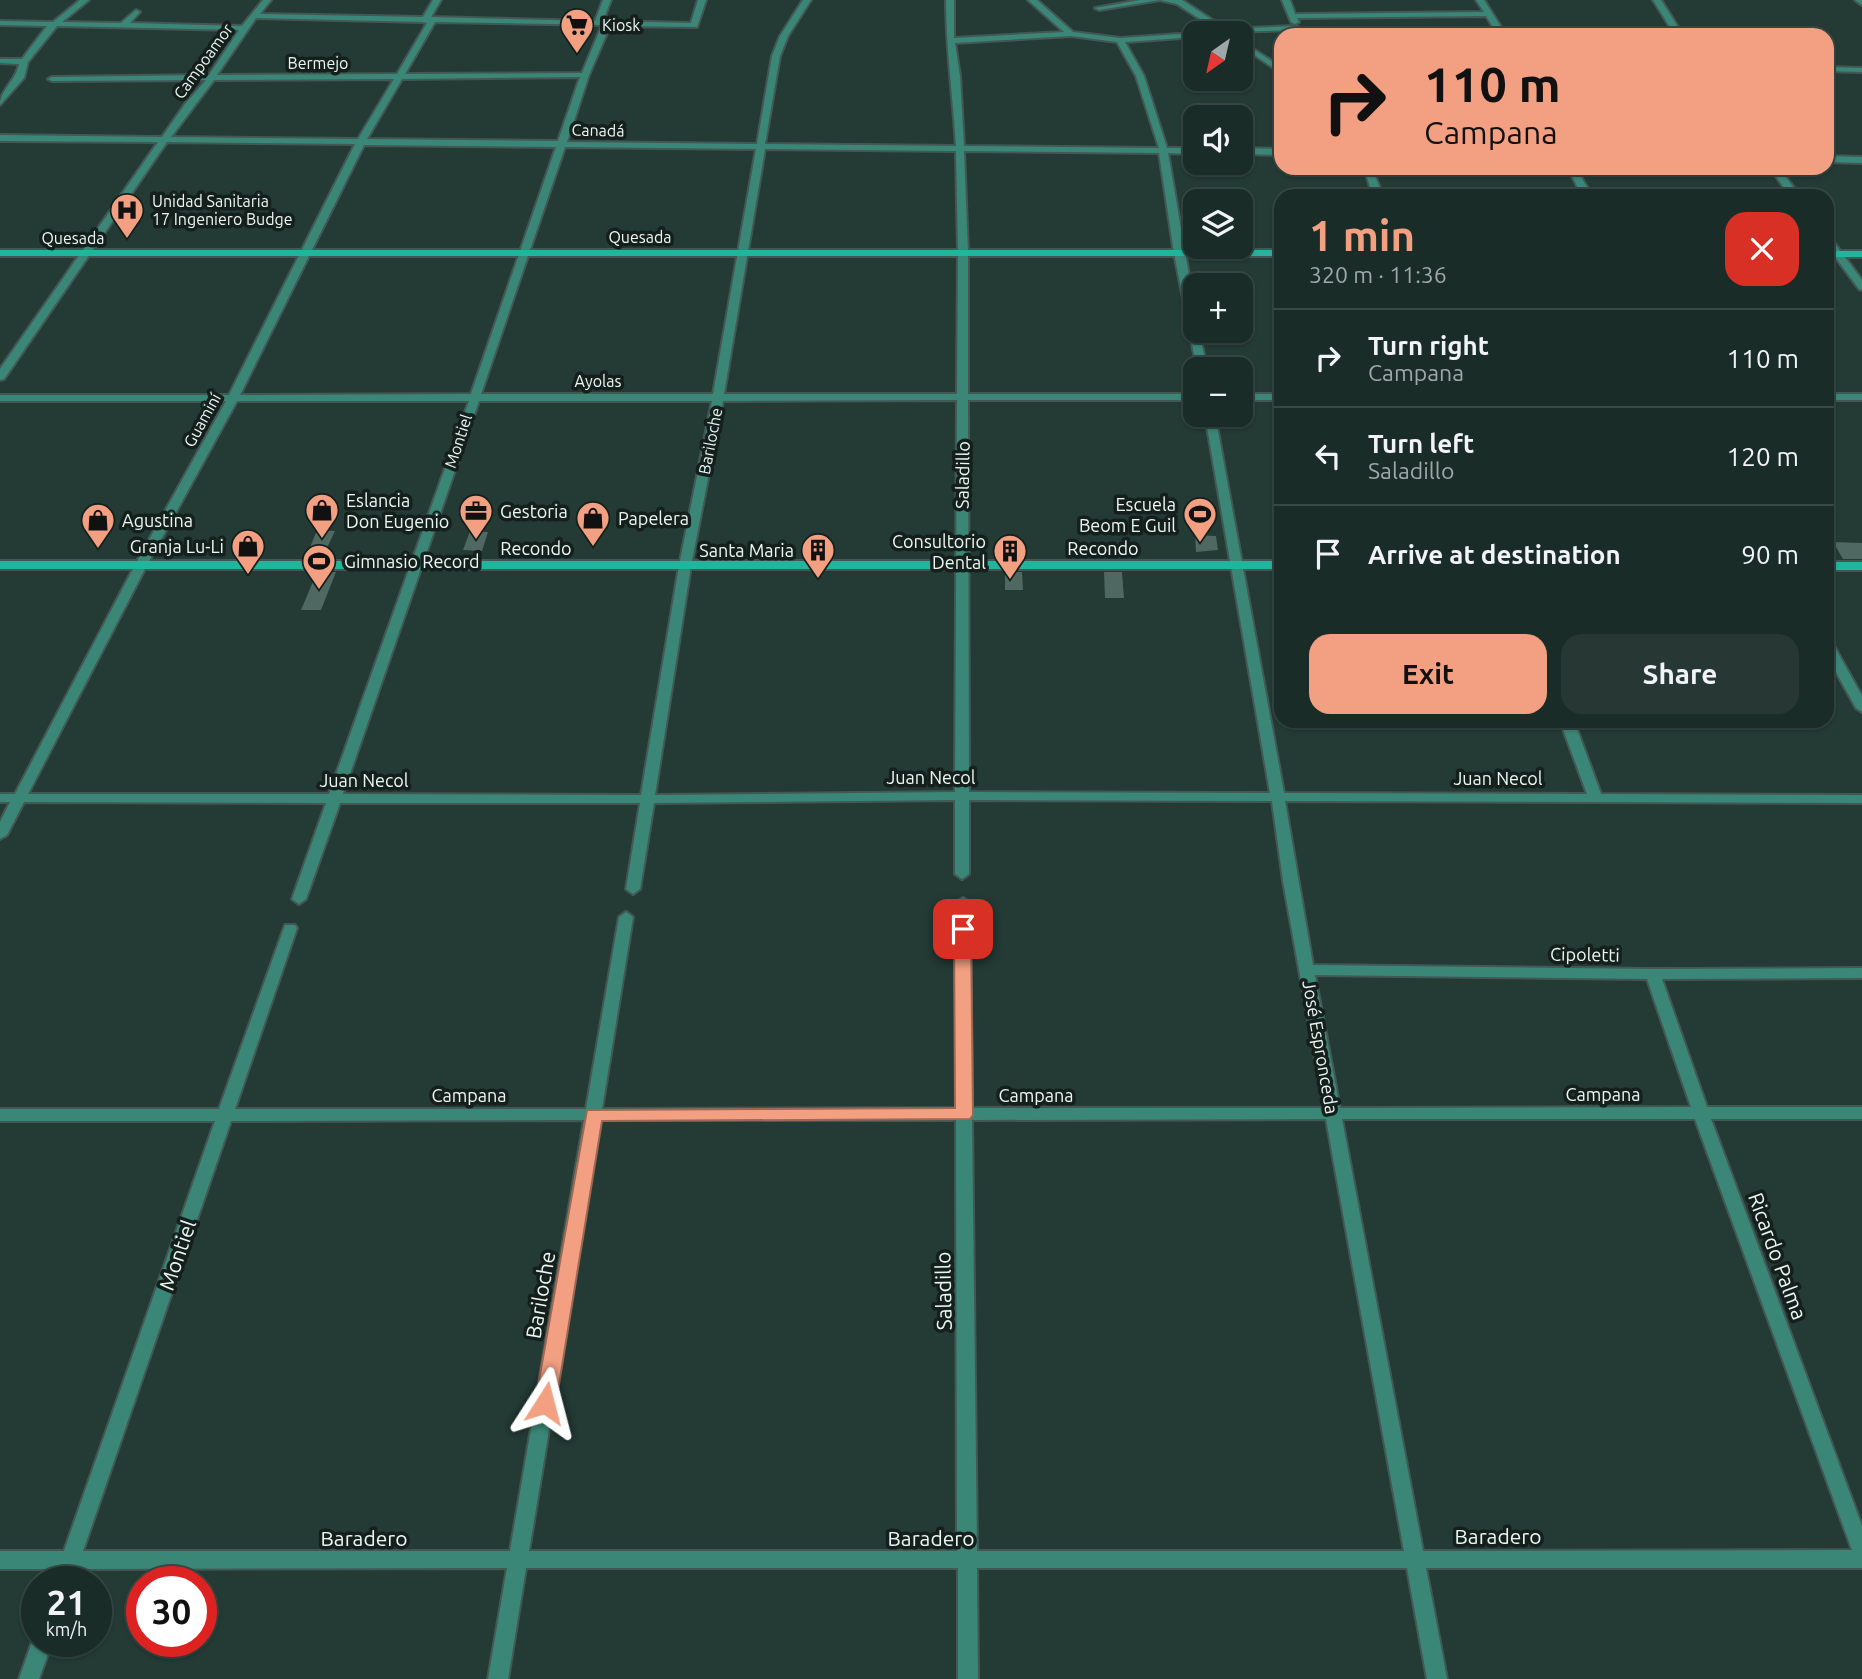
<!DOCTYPE html>
<meta charset="utf-8">
<style>
body{margin:0;font-family:Ubuntu,sans-serif;background:#273834;color:#f1f3f6;height:100vh;display:flex;flex-direction:column;font-size:26px;white-space:nowrap}
*{box-sizing:border-box;margin:0}
p{font-size:23px;color:#9fa7a8}
.icon{flex:none;width:38px;height:38px;fill:none;stroke:currentColor;stroke-width:2;stroke-linecap:round;stroke-linejoin:round}
.map{position:relative;flex:1;overflow:hidden}
.sheet{position:absolute;left:1274px;top:189px;width:560px;height:539px;display:flex;flex-direction:column;background:#1a2c28;border-radius:21px;box-shadow:0 2px 5px #0004,0 0 0 2px #384845}
.sheet>*{flex:none}
.hud{position:absolute;left:1274px;top:28px;width:560px;height:147px;border-radius:21px;box-shadow:0 2px 5px #0004,0 0 0 2px #384845;background:#f2a081;color:#111;overflow:hidden}
.needle{width:46px;rotate:214deg}
.fabs{position:absolute;left:1183px;top:21px;display:grid;gap:14px}
.fabs a{display:grid;place-items:center;width:70px;height:70px;border-radius:14px;background:#1a2c28;box-shadow:0 2px 5px #0004,0 0 0 2px #384845;font-size:35px}
.speed{position:absolute;left:21px;top:1566px;display:flex;gap:14px;font-size:35px;font-weight:700;text-align:center}
.speed>*{display:grid;place-content:center;width:91px;height:91px;border-radius:50%;background:#1a2c28;box-shadow:0 2px 5px #0004,0 0 0 2px #384845;line-height:1}
.speed small{font-size:18px;font-weight:400}
.speed .limit{border:10px solid #d22;background:#fff;color:#111}
.pin{position:absolute;display:grid;place-items:center;width:60px;height:60px;color:#fff;margin:-30px;border-radius:14px;box-shadow:0 4px 10px #0006}
.me{position:absolute;width:77px;margin:-38px;rotate:9deg;stroke-linejoin:round;filter:drop-shadow(0 0 5px #0008)}
.turn{display:flex;align-items:center;gap:24px;height:147px;padding:0 35px;font-size:32px}
.turn .icon{width:91px;height:91px;stroke-width:2.5}
.turn b{display:block;font-size:49px;line-height:60px}
.round{display:grid;place-items:center;flex:none;width:74px;height:74px;border-radius:21px;background:#273834}
.summary{display:flex;align-items:center;justify-content:space-between;height:119px;padding:0 35px}
h1{font-size:42px;font-weight:600;line-height:52px;color:#f2a081}
.action{display:flex;gap:14px;margin-top:auto;padding:14px 35px}
.action a{flex:1;height:80px;border-radius:21px;background:#f2a081;color:#111;font-size:28px;font-weight:600;line-height:80px;text-align:center}
.action a+a{background:#273834;color:#f1f3f6}
ul{padding:0;list-style:none}
li{display:flex;align-items:center;gap:21px;height:98px;padding:0 35px;border-top:2px solid #384845}
li div{flex:1}
li b{display:block;font-size:26px}
li em{font-style:normal}
.map>svg:first-child{display:block}
</style>
<div class="map">
<svg width="1862" height="1679" viewBox="0 0 1862 1679">
<rect width="100%" height="100%" fill="#233a35"/>
<!-- building -->
<g fill="#506862">
<polygon points="317,530 335,531 326,550 309,550"/>
<polygon points="470,531 488,532 482,551 463,550"/>
<polygon points="1195,535 1216,536 1218,550 1196,552"/>
<polygon points="1833,542 1862,543 1862,559 1843,559"/>
<polygon points="1102,543 1120,543 1121,558 1103,558"/>
<polygon points="317,572 336,572 321,610 301,610"/>
<polygon points="1005,572 1022,572 1023,590 1005,590"/>
<polygon points="1104,572 1122,572 1124,598 1105,598"/>
</g>
<g fill="none" stroke-linecap="round" stroke-linejoin="round">
<defs>
<g id="street">
<path d="M80 0H89L62 22 121 23 136 10 140 12 130 23 242 26 263 0H271L260 14 423 17 433 0H441L431 17 595 21 603 0H611L603 21 691 23 698 0H706L697 27 610 26 589 75 567 142 757 144 772 56 780 36 803 0H811L788 36 780 56 765 144 956 146C953 97 946 49 946 0H954V38L1064 32 1028 0H1037L1073 32 1120 38 1195 33H1197H1195V37L1125 42 1144 76 1167 148H1195V154L1168 153 1195 310V331H1199L1207 369H1197L1174 253 1159 153 964 151 968 253V394H1195V400H968L969 792 1270 793 1205 415H1215L1284 793 1587 794 1560 721H1574L1601 794 1862 795V803L1285 801 1313 965 1653 969 1862 968V978L1662 979 1707 1107H1862V1119H1711L1862 1526V1568H1426L1447 1679H1427L1407 1568H977L978 1679H958V1568H526L508 1679H488L507 1568 77 1569 73 1582H53L58 1569H0V1551H64L215 1121H0V1109H219L285 925H295L297 928 235 1109H586L619 917 626 912 633 917 602 1109 956 1108V903L963 898 970 903 972 1108H1324L1283 881 1272 801 969 800V874L962 879 955 874V800L654 803 640 889 633 894 626 889 640 803H340L306 899 299 904 292 899 326 803 24 802 7 835 0 839V822L10 802H0V794H15L135 565 226 401H0V395H229L355 144 167 142 4 379 0 380V369L158 142 0 141V135L162 137 185 104 206 80 52 81 48 79 52 77 209 75 239 30 57 26 28 62 24 78 0 105C0 90 16 81 19 64L0 63V59H22L47 26 0 25V21L53 22ZM256 18 422 22 427 23 397 74 217 75ZM435 22 602 25 582 73 405 74ZM1071 36 1117 42 1136 76 1159 148 964 146 960 76 955 43ZM580 77 558 141 367 139 402 79ZM394 79 358 139 171 137 214 80ZM364 145 556 147 471 394 240 395ZM565 147 756 149 713 394H481ZM765 149 956 151 958 253 957 394H724ZM957 400 955 792 655 795 691 566 723 401ZM237 401H469L329 794H28L147 565ZM479 401H712L679 566 641 795 343 794ZM1315 975 1647 979 1691 1107 1340 1108ZM1326 1119 1404 1551H977L972 1120ZM1342 1119H1695L1852 1550 1423 1551ZM584 1120 510 1551H83L231 1121ZM600 1120H956L957 1551H529Z"/>
<polygon points="1140,0 1182,0 1226,29 1296,26 1300,28 1296,30 1201,33 1205,31 1217,30 1177,4 1160,0 1099,10 1095,8"/>
<polygon points="1282,0 1290,0 1295,14 1484,12 1476,0 1484,0 1506,35 1498,35 1486,16 1297,18 1299,22 1295,24 1291,22"/>
<polygon points="1653,0 1661,0 1683,35 1675,35"/>
<polygon points="1855,0 1862,0 1862,5"/>
<polygon points="1241,41 1281,67 1281,73 1241,46"/>
<polygon points="1827,67 1862,68 1862,72 1827,71"/>
<polygon points="1241,148 1281,149 1281,155 1241,154"/>
<polygon points="1827,156 1862,157 1862,163 1827,162"/>
<polygon points="1364,168 1372,168 1383,196 1373,196"/>
<polygon points="1568,168 1576,168 1592,196 1582,196"/>
<polygon points="1770,168 1779,168 1800,196 1790,196"/>
<polygon points="1827,236 1830,237 1862,280 1862,290 1859,289 1827,246"/>
<rect x="1241" y="394" width="40" height="6"/>
<rect x="1827" y="394" width="35" height="6"/>
<polygon points="1827,640 1833,644 1862,696 1862,712 1856,708 1827,656"/>
<polygon points="37,1635 37,1642 52,1642 39,1679 19,1679 32,1642"/>
</g>
<g id="secondary">
<rect x="0" y="250" width="1281" height="6"/>
<rect x="1827" y="251" width="35" height="6"/>
<rect x="0" y="561" width="1281" height="8"/>
<rect x="1827" y="562" width="35" height="8"/>
</g>
</defs>
<!-- street casing -->
<use href="#street" stroke="#435854" stroke-width="4"/>
<!-- secondary casing -->
<use href="#secondary" stroke="#435854" stroke-width="4"/>
<!-- street -->
<use href="#street" fill="#3a8778" fill-rule="evenodd"/>
<!-- secondary -->
<use href="#secondary" fill="#22b59e" fill-rule="evenodd"/>
</g>
<!-- route -->
<polygon fill="#f2a081" stroke="#9d6854" stroke-width="2" points="963,924 971,929 973,1115 970,1119 602,1121 556,1403 553,1409 545,1412 538,1409 535,1403 587,1110 955,1108 954,929"/>
<!-- icons -->
<defs>
<symbol id="supermarket-pin" viewBox="-11 -11 22 30"><path d="M0 17L-7.5 6A9.5 9.5 0 1 1 7.5 6Z" fill="#f2a081" stroke="#151f1c"/><path d="M-6-5.5h2.5l.6 2H6L4.5 2H-2.5L-4.4-4H-6ZM-1.5 3.2a1.3 1.3 0 1 0 .1 0ZM3 3.2a1.3 1.3 0 1 0 .1 0Z" fill="#111"/></symbol>
<symbol id="hospital-pin" viewBox="-11 -11 22 30"><path d="M0 17L-7.5 6A9.5 9.5 0 1 1 7.5 6Z" fill="#f2a081" stroke="#151f1c"/><path d="M-5-5h3v3.5h4V-5h3V5h-3V1.5h-4V5h-3Z" fill="#111"/></symbol>
<symbol id="shop-pin" viewBox="-11 -11 22 30"><path d="M0 17L-7.5 6A9.5 9.5 0 1 1 7.5 6Z" fill="#f2a081" stroke="#151f1c"/><path d="M-5-2.5h2.3a2.7 3.5 0 0 1 5.4 0H5L5.5 6h-11ZM-1.5-2.5h3a1.5 2.3 0 0 0-3 0Z" fill="#111"/></symbol>
<symbol id="office-pin" viewBox="-11 -11 22 30"><path d="M0 17L-7.5 6A9.5 9.5 0 1 1 7.5 6Z" fill="#f2a081" stroke="#151f1c"/><path d="M-6-3h4V-5.5h4V-3h4V5H-6ZM-1-4.5V-3h2v-1.5ZM-6 0V1H6V0Z" fill="#111"/></symbol>
<symbol id="stadium-pin" viewBox="-11 -11 22 30"><path d="M0 17L-7.5 6A9.5 9.5 0 1 1 7.5 6Z" fill="#f2a081" stroke="#151f1c"/><path d="M0-5a6.5 5 0 1 0 0 10a6.5 5 0 1 0 0-10ZM-3.5-1.8h7v3.6h-7Z" fill="#111"/></symbol>
<symbol id="building-pin" viewBox="-11 -11 22 30"><path d="M0 17L-7.5 6A9.5 9.5 0 1 1 7.5 6Z" fill="#f2a081" stroke="#151f1c"/><path d="M-4-6H4V6H1V3H-1V6H-4ZM-2.5-4.3h1.7v1.8h-1.7ZM.8-4.3h1.7v1.8H.8ZM-2.5-1h1.7V.8h-1.7ZM.8-1h1.7V.8H.8Z" fill="#111"/></symbol>
</defs>
<g fill-rule="evenodd">
<use href="#supermarket-pin" x="558" y="6" width="38" height="52"/>
<use href="#hospital-pin" x="108" y="191" width="38" height="52"/>
<use href="#shop-pin" x="303" y="491" width="38" height="52"/>
<use href="#office-pin" x="457" y="492" width="38" height="52"/>
<use href="#stadium-pin" x="1181" y="495" width="38" height="52"/>
<use href="#shop-pin" x="574" y="499" width="38" height="52"/>
<use href="#shop-pin" x="79" y="501" width="38" height="52"/>
<use href="#shop-pin" x="229" y="527" width="38" height="52"/>
<use href="#building-pin" x="799" y="531" width="38" height="52"/>
<use href="#building-pin" x="991" y="532" width="38" height="52"/>
<use href="#stadium-pin" x="300" y="542" width="38" height="52"/>
</g>
<g text-anchor="middle" dominant-baseline="central" stroke-width="7" stroke-linejoin="round" paint-order="stroke">
<!-- far-poi labels -->
<g font-size="16" fill="#eaf8f4" stroke="#151f1c" text-anchor="start">
<text x="602" y="25">Kiosk</text>
<text x="152" y="201">Unidad Sanitaria<tspan x="152" dy="18">17 Ingeniero Budge</tspan></text>
</g>
<!-- far-street labels -->
<g font-size="16" fill="#eaf8f4" stroke="#151f1c">
<text transform="translate(203 61) rotate(-54)">Campoamor</text>
<text x="318" y="63">Bermejo</text>
<text transform="translate(598 130) rotate(1)">Canadá</text>
<text x="640" y="237">Quesada</text>
<text x="73" y="238">Quesada</text>
<text x="598" y="381">Ayolas</text>
<text transform="translate(202 420) rotate(-61)">Guaminí</text>
<text transform="translate(458 441) rotate(-72)">Montiel</text>
<text transform="translate(710 441) rotate(-79)">Bariloche</text>
</g>
<!-- street labels -->
<g font-size="18" fill="#eaf8f4" stroke="#151f1c">
<text transform="translate(962 475) rotate(-89)">Saladillo</text>
<text x="536" y="548">Recondo</text>
<text x="1103" y="548">Recondo</text>
<text x="931" y="777">Juan Necol</text>
<text x="1498" y="778">Juan Necol</text>
<text x="364" y="780">Juan Necol</text>
<text transform="translate(1585 954) rotate(1)">Cipoletti</text>
<text transform="translate(1321 1047) rotate(80)">José Espronceda</text>
<text x="1603" y="1094">Campana</text>
<text x="469" y="1095">Campana</text>
<text x="1036" y="1095">Campana</text>
</g>
<!-- poi labels -->
<g font-size="18" fill="#eaf8f4" stroke="#151f1c" text-anchor="start">
<text x="346" y="500">Eslancia<tspan x="346" dy="21">Don Eugenio</tspan></text>
<text x="1176" y="504" text-anchor="end">Escuela<tspan x="1176" dy="21">Beom E Guil</tspan></text>
<text x="500" y="511">Gestoria</text>
<text x="618" y="518">Papelera</text>
<text x="122" y="520">Agustina</text>
<text x="986" y="541" text-anchor="end">Consultorio<tspan x="986" dy="21">Dental</tspan></text>
<text x="224" y="546" text-anchor="end">Granja Lu-Li</text>
<text x="794" y="550" text-anchor="end">Santa Maria</text>
<text x="344" y="561">Gimnasio Record</text>
</g>
<!-- near-street labels -->
<g font-size="21" fill="#eaf8f4" stroke="#151f1c">
<text transform="translate(177 1255) rotate(-71)">Montiel</text>
<text transform="translate(1778 1256) rotate(70)">Ricardo Palma</text>
<text transform="translate(943 1291) rotate(-91)">Saladillo</text>
<text transform="translate(540 1295) rotate(-80)">Bariloche</text>
<text x="1498" y="1536">Baradero</text>
<text x="364" y="1538">Baradero</text>
<text x="931" y="1538">Baradero</text>
</g>
</g>
</svg>
<div class="fabs">
<a><svg class="needle" viewBox="-14 -14 28 28"><path d="M0-13l5 13h-10z" fill="#e53935"/><path d="M0 13l5-13h-10z" fill="#9fa7a8"/></svg></a>
<a><svg class="icon" aria-label="sound" viewBox="0 0 24 24"><path d="M4 9h4l5-4v14l-5-4H4zM17 9q2 3 0 6"/></svg></a>
<a><svg class="icon" aria-label="layers" viewBox="0 0 24 24"><path d="M12 4l9 5-9 5-9-5zM3 14l9 5 9-5"/></svg></a>
<a>+</a>
<a>−</a>
</div>
<div class="speed"><div>21<small>km/h</small></div><div class="limit">30</div></div>
<div class="pin" style="left:963px;top:929px;background:#d93025"><svg class="icon" aria-label="arrive" viewBox="0 0 24 24"><path d="M6 21V4h12l-3 4 3 4H6"/></svg></div>
<svg class="me" style="left:545px;top:1403px" viewBox="-20 -20 40 40"><path d="M0-17L14 15 0 8-14 15z" fill="#f2a081" stroke="#fff" stroke-width="4"/></svg>
<div class="hud">
<div class="turn"><svg class="icon" aria-label="right" viewBox="0 0 24 24"><path d="M7 20v-9h11M14 6l5 5-5 5"/></svg><div><b>110 m</b>Campana</div></div>
</div>
<section class="sheet">
<div class="summary"><div><h1>1 min</h1><p>320 m · 11:36</p></div><a class="round" style="background:#d93025;color:#fff"><svg class="icon" aria-label="close" viewBox="0 0 24 24"><path d="M6 6l12 12M18 6L6 18"/></svg></a></div>
<ul>
<li><svg class="icon" aria-label="right" viewBox="0 0 24 24"><path d="M7 20v-9h11M14 6l5 5-5 5"/></svg><div><b>Turn right</b><p>Campana</p></div><em>110 m</em></li>
<li><svg class="icon" aria-label="left" viewBox="0 0 24 24"><path d="M17 20v-9H6M10 6l-5 5 5 5"/></svg><div><b>Turn left</b><p>Saladillo</p></div><em>120 m</em></li>
<li><svg class="icon" aria-label="arrive" viewBox="0 0 24 24"><path d="M6 21V4h12l-3 4 3 4H6"/></svg><div><b>Arrive at destination</b></div><em>90 m</em></li>
</ul>
<div class="action"><a>Exit</a><a>Share</a></div>
</section>
</div>
